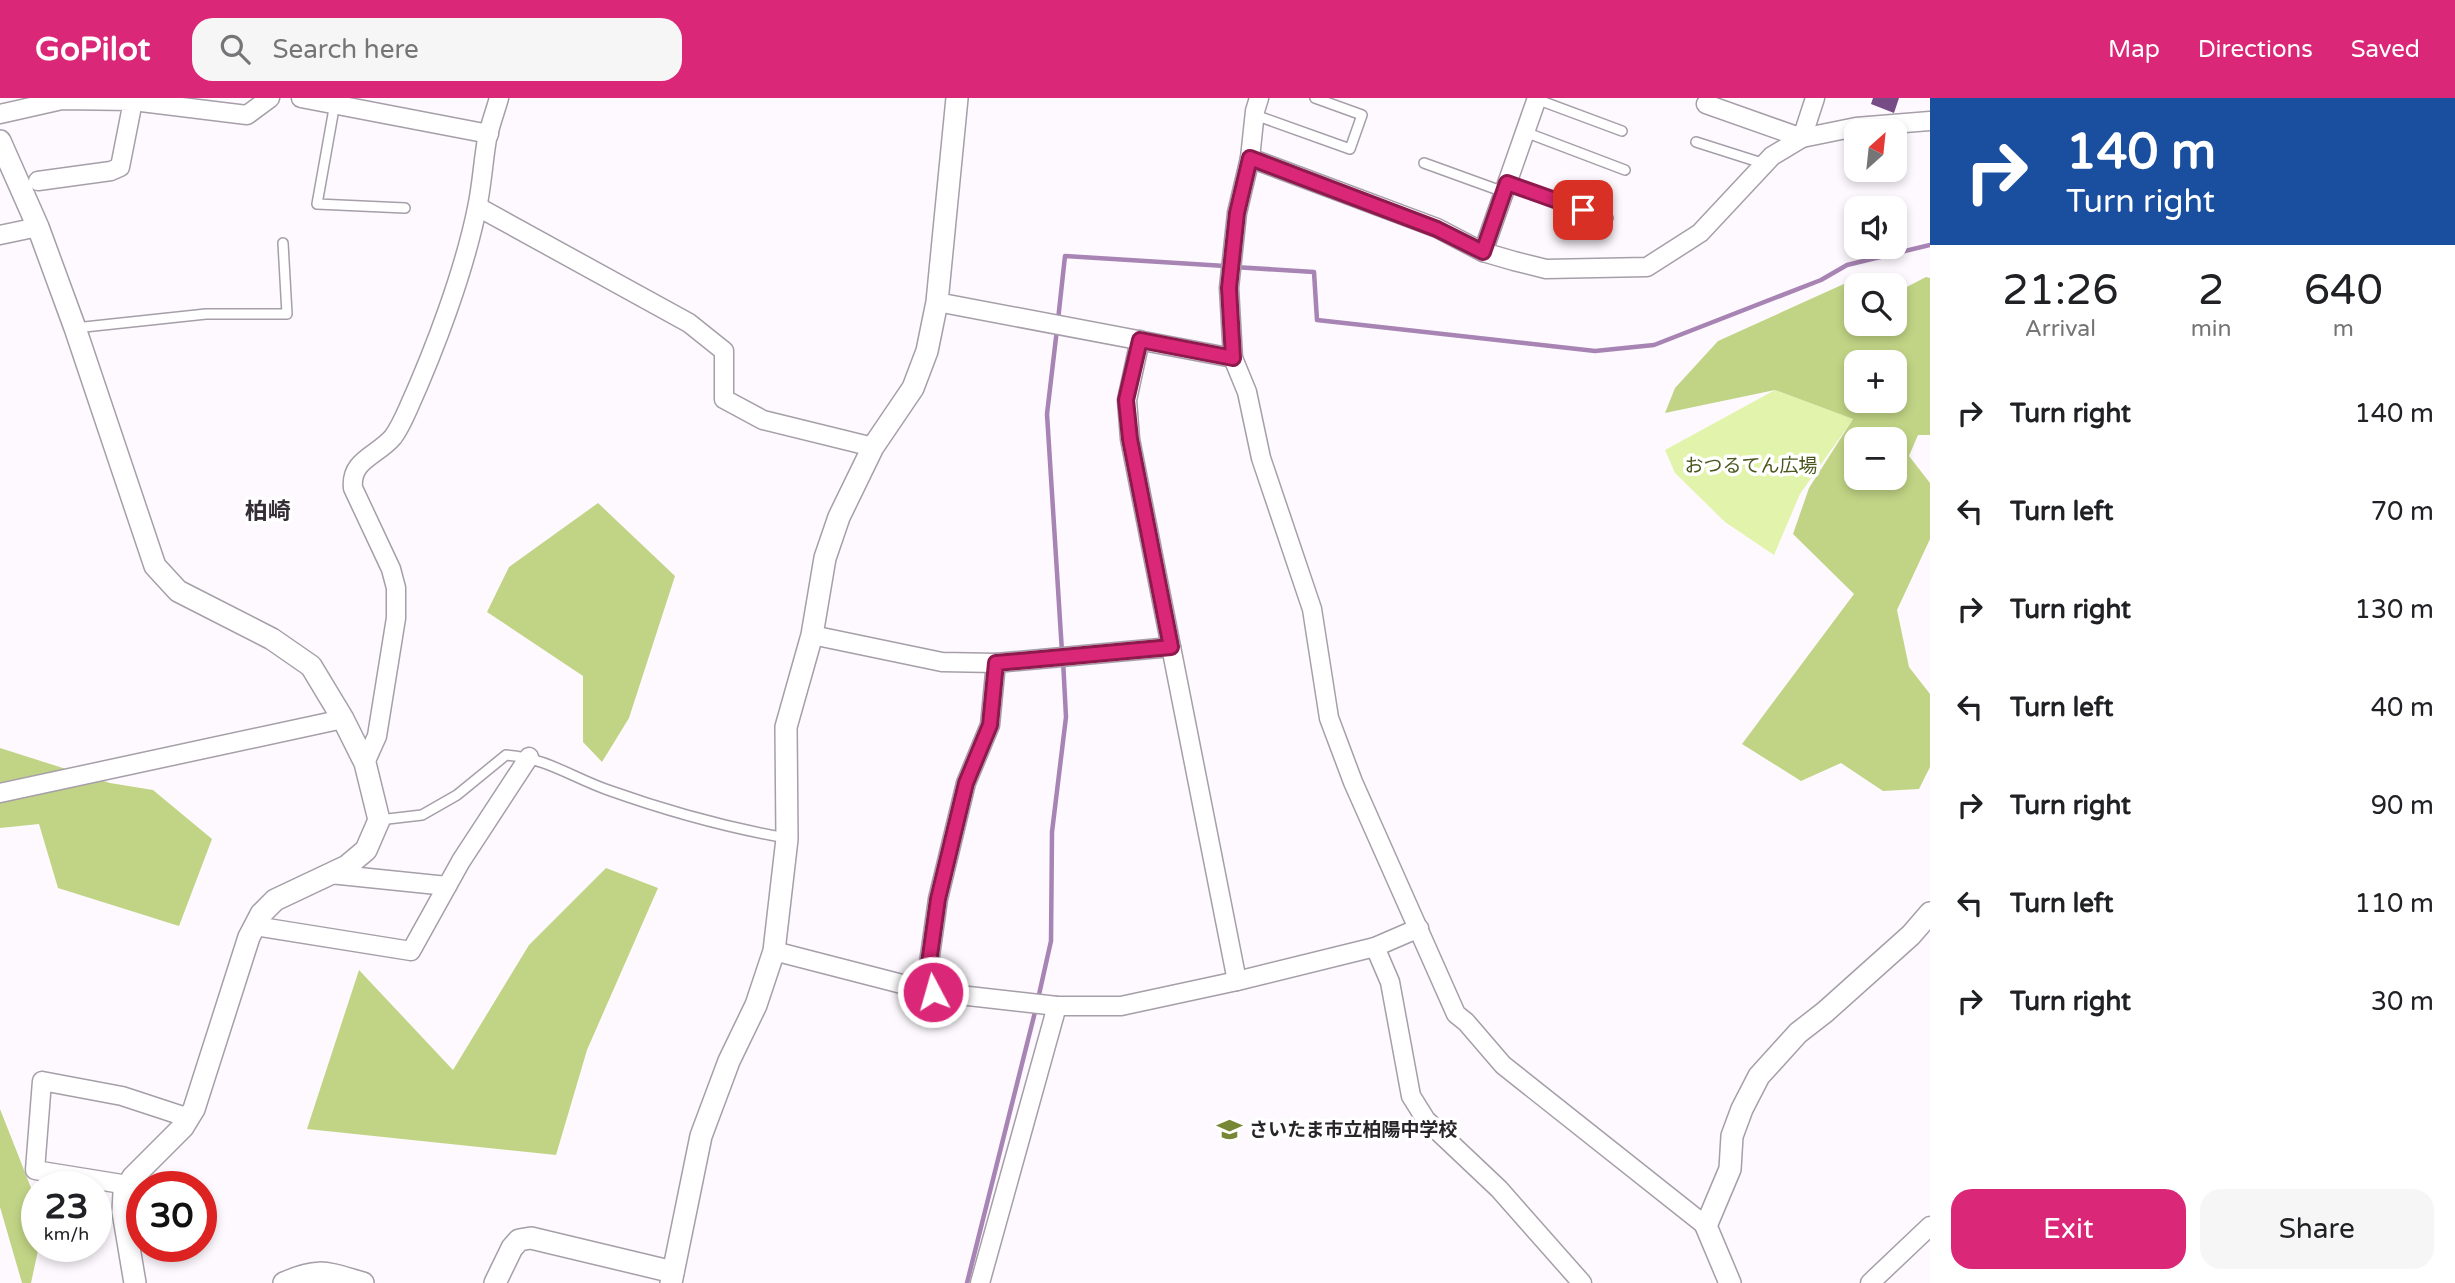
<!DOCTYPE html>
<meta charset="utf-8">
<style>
body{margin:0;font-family:"Varela Round","Noto Sans JP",sans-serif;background:#f6f6f6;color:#202124;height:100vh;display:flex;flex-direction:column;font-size:26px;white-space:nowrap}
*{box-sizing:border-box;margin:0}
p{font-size:23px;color:#757577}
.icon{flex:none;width:38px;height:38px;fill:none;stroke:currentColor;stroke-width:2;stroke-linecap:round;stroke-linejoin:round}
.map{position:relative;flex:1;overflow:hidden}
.panel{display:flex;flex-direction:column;background:#fff;width:525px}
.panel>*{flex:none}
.banner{background:#1a4fa0;color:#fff;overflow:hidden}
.needle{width:46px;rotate:27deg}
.fabs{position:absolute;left:1844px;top:21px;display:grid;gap:14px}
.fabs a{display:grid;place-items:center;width:63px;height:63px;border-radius:14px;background:#fff;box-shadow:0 4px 10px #0003;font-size:35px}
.speed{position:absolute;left:21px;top:1073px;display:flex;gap:14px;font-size:35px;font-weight:700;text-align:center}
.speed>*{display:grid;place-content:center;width:91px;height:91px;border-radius:50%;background:#fff;box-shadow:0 4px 10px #0003;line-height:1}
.speed small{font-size:18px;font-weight:400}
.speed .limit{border:10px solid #d22;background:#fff;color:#111}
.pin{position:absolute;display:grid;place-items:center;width:60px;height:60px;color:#fff;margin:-30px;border-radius:14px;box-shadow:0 4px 10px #0006}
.me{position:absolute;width:77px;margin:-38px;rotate:354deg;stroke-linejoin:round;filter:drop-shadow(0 0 5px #0008)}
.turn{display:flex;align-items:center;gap:24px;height:147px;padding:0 21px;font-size:32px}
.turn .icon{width:91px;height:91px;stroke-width:2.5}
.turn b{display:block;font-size:49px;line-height:60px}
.eta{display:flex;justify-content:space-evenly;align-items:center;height:119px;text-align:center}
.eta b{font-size:42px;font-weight:600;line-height:49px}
.button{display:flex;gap:14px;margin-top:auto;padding:14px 21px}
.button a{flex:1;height:80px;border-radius:21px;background:#db2777;color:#fff;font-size:28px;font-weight:600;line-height:80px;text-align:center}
.button a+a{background:#f6f6f6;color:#202124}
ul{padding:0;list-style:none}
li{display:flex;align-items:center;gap:21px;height:98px;padding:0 21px}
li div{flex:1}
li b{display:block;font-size:26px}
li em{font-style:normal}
header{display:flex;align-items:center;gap:42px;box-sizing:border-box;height:98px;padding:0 35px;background:#db2777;color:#fff}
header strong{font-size:33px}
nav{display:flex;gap:38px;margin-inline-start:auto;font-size:24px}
.search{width:490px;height:63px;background:#f6f6f6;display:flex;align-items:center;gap:18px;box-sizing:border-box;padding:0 24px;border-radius:21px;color:#757577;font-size:26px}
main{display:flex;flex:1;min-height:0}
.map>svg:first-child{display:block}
</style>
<header>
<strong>GoPilot</strong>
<div class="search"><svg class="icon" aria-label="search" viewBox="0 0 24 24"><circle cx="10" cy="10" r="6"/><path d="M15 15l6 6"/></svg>Search here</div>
<nav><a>Map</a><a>Directions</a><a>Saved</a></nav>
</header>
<main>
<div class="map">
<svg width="1930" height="1185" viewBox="0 0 1930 1185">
<rect width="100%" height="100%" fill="#fdf9fe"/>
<!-- green -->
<polygon fill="#e2f4ab" points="1775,292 1853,321 1800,396 1774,457 1725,424 1675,375 1665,352"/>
<!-- forest -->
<g fill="#c1d485" fill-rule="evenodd">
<path d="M1926 179 1930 180V337H1918L1909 358 1930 385V441L1897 512 1909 569 1930 596V669L1919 691 1883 693 1841 665 1801 683 1742 646 1854 496 1793 436 1809 390 1853 321 1775 292 1665 315 1675 290 1718 243 1846 185 1857 191V226H1895V195ZM1857 264H1895V303H1857ZM1857 341H1895V380H1857Z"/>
<polygon points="598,405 675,478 629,620 602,664 583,644 583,578 487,514 509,469"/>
<polygon points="0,650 110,685 153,692 212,741 179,828 58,790 39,726 0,730"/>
<polygon points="606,770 658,790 587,952 556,1057 307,1031 359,872 453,972 529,847"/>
<polygon points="0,1011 37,1105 37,1148 39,1148 31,1185 22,1185 0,1109"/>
</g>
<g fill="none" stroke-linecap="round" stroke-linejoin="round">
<!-- stream -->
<g stroke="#a784b3" stroke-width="4.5">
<polyline points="1234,169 1314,174 1317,222 1595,253 1654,247 1821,182 1847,167 1930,147"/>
<polyline points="1058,222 1065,158 1225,168"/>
<polyline points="1057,231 1047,316 1062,554"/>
<polyline points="1038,901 1051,843 1052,734 1066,619 1063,562"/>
<polyline points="967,1185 1036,910"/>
</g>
</g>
<!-- building -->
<polygon fill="#774b86" points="1873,0 1899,0 1894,15 1871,6"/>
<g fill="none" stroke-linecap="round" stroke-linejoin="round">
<defs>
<g id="service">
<polyline points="1536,1 1622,33"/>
<polyline points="335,5 317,106 405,110"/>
<polyline points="1255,17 1350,51 1362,17 1315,0"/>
<polyline points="1525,34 1625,72"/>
<polyline points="1696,44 1765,66"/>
<polyline points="1424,65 1504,94"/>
<polyline points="1507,85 1608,120"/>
<polyline points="75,230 206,216 287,216 283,145"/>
<path d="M379 722 422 717 457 697 506 657C547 660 571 679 608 692 667 713 724 729 786 740"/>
</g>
<g id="minor">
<polyline points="301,0 489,36"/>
<polyline points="1259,0 1255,13 1250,60 1237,115 1229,190 1233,260 1247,294 1261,360 1312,511 1329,620 1353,684 1456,916 1466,924 1503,967 1706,1128"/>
<polyline points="133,3 247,17 270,0"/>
<polyline points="1706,6 1802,40"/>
<polyline points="0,16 62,2 133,3 120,69 111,73 38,83"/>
<polyline points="1802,40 1815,0"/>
<polyline points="1250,60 1437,130 1483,154 1514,163 1546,171 1647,169 1700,135 1772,58 1802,40 1856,29 1930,23"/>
<polyline points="478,109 689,225 724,253 724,301 763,322 873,349"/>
<polyline points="0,137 38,129"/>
<polyline points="1483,154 1537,0"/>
<polyline points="937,204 1233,260"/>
<polyline points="1140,242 1127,302 1130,341 1237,883"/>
<polyline points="812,537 942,564 996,565 1171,549"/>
<path d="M365 665 377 638 396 520V490L391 471 353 390C350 362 377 358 393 339 399 331 404 320 408 311 435 251 464 174 477 110 482 87 483 64 487 41 490 27 495 14 499 0"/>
<polyline points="0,695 343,621"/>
<polyline points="330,776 447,788"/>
<polyline points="255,828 411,853 461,763 529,659"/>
<polyline points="1375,849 1390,884 1411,998 1426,1022 1499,1091 1582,1185"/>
<polyline points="774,853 933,894 1057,908 1121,908 1237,883 1375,849 1419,830"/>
<polyline points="933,894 928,872 938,801 966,685 990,627 996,565"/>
<polyline points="128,1087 35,1072 42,983 122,998 189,1020"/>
<polyline points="980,1185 1057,908"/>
<polyline points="1870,1185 1930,1128"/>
</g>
<g id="tertiary">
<polyline points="0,43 38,129 75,230 155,468 178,493 272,541 311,568 343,621 365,665 379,722 366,752 347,768 275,802 261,816 249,839 194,1011 183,1029 133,1079 124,1094 123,1114 135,1185"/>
<path d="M284 1185C319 1169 327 1175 363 1185"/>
<polyline points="495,1185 512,1150 519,1142 531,1140 673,1174"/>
<polyline points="671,1185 701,1038 729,963 756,907 774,853 787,741 786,629 812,537 825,460 839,419 873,349 913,290 927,253 937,204 957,0"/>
<polyline points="1730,1185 1706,1128 1730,1071 1732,1038 1742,1011 1759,978 1798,935 1825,914 1911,837 1930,815"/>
</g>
</defs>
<!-- service casing -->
<use href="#service" stroke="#a69ea9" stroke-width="12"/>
<!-- minor casing -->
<use href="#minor" stroke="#a69ea9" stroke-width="21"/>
<!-- tertiary casing -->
<use href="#tertiary" stroke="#a69ea9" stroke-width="24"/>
<!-- service -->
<use href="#service" stroke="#fff" stroke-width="9"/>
<!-- minor -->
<use href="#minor" stroke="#fff" stroke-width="18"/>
<!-- tertiary -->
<use href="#tertiary" stroke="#fff" stroke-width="21"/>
</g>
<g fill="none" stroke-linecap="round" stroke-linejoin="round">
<defs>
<polyline id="route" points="933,894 928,872 938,801 966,685 990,627 996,565 1171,549 1130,341 1126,302 1140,242 1233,260 1229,190 1237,115 1250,60 1437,131 1483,154 1507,85 1583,112"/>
</defs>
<!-- route casing -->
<use href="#route" stroke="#8e194d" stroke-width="18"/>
<!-- route -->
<use href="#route" stroke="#db2777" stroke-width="12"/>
</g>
<!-- icons -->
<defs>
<symbol id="school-bare" viewBox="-9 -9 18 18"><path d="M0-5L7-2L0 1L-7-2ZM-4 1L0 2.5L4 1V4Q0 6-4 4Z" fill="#778736" stroke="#fff" stroke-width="2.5" paint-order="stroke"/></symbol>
</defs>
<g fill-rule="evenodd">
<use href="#school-bare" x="1212" y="1014" width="35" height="35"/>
</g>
<g text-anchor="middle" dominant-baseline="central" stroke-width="7" stroke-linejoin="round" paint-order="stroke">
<!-- park labels -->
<g font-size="19" fill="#4b561e" stroke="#fff">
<text x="1751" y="368">おつるてん広場</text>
</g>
<!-- poi labels -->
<g font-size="19" font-weight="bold" fill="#282529" stroke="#fff" text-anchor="start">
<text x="1249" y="1032">さいたま市立柏陽中学校</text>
</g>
<!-- quarter labels -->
<g font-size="23" font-weight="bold" fill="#342e36" stroke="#fff">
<text x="268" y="414">柏崎</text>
</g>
</g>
</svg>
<div class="fabs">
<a><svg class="needle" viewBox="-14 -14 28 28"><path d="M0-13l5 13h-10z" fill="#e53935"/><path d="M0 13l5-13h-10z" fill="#757577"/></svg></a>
<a><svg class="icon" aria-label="sound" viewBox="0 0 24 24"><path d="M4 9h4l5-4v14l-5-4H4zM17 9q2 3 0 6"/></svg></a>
<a><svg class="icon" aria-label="search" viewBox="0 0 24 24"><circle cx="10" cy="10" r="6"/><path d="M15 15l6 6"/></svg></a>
<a>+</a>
<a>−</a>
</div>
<div class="speed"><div>23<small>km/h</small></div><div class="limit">30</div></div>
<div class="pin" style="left:1583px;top:112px;background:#d93025"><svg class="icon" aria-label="arrive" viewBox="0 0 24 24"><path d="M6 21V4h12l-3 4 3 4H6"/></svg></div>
<svg class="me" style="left:933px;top:894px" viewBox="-20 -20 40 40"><circle r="17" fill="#db2777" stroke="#fff" stroke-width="3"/><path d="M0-11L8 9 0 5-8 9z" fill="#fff"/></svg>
</div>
<section class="panel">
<div class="banner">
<div class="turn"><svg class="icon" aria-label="right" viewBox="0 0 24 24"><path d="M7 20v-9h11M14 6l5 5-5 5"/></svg><div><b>140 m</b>Turn right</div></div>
</div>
<div class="eta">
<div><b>21:26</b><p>Arrival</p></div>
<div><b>2</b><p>min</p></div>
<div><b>640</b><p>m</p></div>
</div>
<ul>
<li><svg class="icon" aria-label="right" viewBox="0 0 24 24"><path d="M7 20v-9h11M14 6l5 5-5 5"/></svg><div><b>Turn right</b></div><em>140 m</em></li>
<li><svg class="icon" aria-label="left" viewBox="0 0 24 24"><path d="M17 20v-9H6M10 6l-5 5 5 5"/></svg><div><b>Turn left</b></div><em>70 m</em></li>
<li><svg class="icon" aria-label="right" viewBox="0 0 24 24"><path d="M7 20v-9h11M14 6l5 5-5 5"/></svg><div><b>Turn right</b></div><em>130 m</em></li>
<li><svg class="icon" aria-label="left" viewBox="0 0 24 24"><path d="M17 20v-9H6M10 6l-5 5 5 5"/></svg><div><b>Turn left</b></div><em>40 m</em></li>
<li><svg class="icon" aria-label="right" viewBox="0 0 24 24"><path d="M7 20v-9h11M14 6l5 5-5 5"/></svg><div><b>Turn right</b></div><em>90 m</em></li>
<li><svg class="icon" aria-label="left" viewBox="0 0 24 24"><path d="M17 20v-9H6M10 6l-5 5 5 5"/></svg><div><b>Turn left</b></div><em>110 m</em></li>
<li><svg class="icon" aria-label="right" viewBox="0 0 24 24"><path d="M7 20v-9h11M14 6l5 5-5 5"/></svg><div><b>Turn right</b></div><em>30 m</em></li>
</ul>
<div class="button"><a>Exit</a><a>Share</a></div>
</section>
</main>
